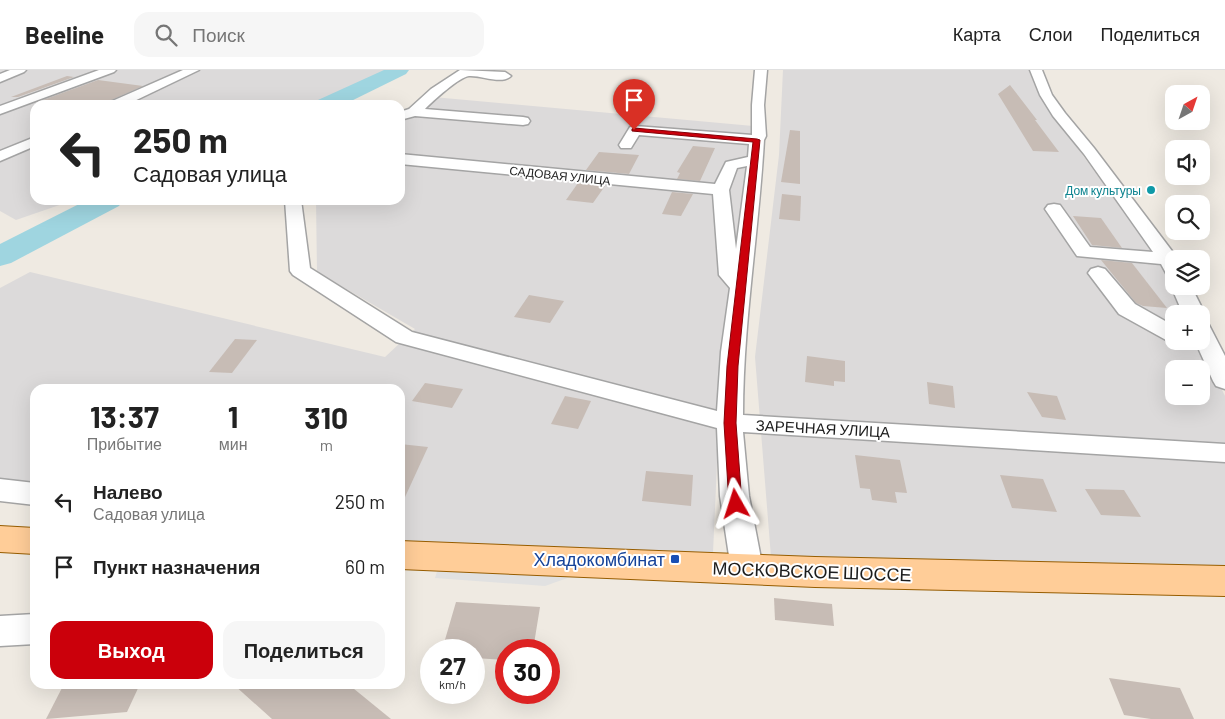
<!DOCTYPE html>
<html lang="ru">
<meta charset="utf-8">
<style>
body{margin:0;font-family:Barlow,sans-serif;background:#f6f6f6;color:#222;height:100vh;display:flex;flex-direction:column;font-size:19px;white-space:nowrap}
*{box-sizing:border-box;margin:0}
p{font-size:16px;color:#767676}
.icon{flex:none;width:28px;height:28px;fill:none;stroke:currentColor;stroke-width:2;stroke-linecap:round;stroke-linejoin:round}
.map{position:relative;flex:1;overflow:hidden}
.drawer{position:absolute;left:30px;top:314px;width:375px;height:305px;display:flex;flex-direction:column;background:#fff;border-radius:15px;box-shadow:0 5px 20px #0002}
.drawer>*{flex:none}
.banner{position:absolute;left:30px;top:30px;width:375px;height:105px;border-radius:15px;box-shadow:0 5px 20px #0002;background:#fff;color:#222;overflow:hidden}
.needle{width:32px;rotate:40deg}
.controls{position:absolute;left:1165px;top:15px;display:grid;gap:10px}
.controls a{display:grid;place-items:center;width:45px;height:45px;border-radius:10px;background:#fff;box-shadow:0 5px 20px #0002;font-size:25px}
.speed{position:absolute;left:420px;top:569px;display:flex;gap:10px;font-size:25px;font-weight:700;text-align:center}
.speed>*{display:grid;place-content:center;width:65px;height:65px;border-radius:50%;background:#fff;box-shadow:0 5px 20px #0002;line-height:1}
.speed small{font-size:12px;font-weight:400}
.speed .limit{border:8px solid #d22;background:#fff;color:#111}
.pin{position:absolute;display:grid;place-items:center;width:42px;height:42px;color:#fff;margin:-51px -21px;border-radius:50% 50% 50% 0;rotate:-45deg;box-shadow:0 0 5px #0007}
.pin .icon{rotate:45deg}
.me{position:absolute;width:55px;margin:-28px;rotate:354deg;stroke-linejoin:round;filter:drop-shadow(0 0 4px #0008)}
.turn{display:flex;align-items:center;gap:18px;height:105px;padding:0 20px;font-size:22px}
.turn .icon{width:65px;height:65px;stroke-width:2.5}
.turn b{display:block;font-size:35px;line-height:42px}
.eta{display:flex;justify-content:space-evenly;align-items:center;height:85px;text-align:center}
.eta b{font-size:30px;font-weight:700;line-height:35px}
.cta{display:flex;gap:10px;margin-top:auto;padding:10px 20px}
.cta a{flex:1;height:58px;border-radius:15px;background:#cb000b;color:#fff;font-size:20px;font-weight:700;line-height:58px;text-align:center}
.cta a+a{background:#f6f6f6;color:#222}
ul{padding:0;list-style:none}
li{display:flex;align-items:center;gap:15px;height:65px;padding:0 20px}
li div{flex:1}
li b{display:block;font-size:19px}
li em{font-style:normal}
header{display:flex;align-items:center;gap:30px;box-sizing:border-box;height:70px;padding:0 25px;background:#fff;border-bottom:1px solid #e0e0e0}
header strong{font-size:24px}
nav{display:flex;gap:28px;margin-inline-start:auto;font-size:18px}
.search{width:350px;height:45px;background:#f6f6f6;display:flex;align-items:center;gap:12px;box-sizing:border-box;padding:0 18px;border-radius:15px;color:#767676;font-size:19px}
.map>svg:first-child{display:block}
</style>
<header>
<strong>Beeline</strong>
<div class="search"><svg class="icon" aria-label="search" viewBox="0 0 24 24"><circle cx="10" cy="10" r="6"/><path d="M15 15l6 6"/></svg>Поиск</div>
<nav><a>Карта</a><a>Слои</a><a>Поделиться</a></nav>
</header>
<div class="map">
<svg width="1225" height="649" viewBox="0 0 1225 649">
<rect width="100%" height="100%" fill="#efeae2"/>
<!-- residential -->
<g fill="#dcdada" fill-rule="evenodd">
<polygon points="0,0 392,0 393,8 332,35 35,35 35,130 74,130 16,150 0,141"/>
<path d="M783 0H1030L1039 25 1159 190 1185 244H1174V271H1198L1225 326V496L771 487 755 287 779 85ZM1174 299H1201V326H1174Z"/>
<polygon points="433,27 753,56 722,283 713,483 400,484 400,319 35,319 35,423 0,415 0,218 30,202 385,287 415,259 317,202 316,130 400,130 400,45"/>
</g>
<!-- parking -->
<polygon fill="#e1e1e1" points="438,498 573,506 545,516 435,508"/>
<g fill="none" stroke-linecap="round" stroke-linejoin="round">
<!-- river -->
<g fill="#9fd5e0" fill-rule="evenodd">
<polygon points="384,0 409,0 406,4 343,35 315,35 318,30"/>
<polygon points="87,130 123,130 119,136 11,193 0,196 0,174"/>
</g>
</g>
<!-- building -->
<g fill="#c7bcb5">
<polygon points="67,6 74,7 18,27 11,27"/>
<polygon points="98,10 143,16 100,35 43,30"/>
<polygon points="1010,15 1037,50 1035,50 1059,82 1033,81 998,24"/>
<polygon points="790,60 800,61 800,114 781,112"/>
<polygon points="693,76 715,78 700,111 677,109 680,103 677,102"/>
<polygon points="599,82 639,85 629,104 586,100"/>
<polygon points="578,113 605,116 593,133 566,130"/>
<polygon points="672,122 693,124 681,146 662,144"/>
<polygon points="782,124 801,126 800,151 779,149"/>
<polygon points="1073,146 1101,148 1122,178 1092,175"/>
<polygon points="1101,190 1132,193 1167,238 1143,236 1136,233"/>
<polygon points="529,225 564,231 550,253 514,247"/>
<polygon points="235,269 257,270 232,303 209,302"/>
<polygon points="807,286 845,291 845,312 834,311 834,316 805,312"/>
<polygon points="927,312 953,316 955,338 929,334"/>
<polygon points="425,313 463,319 452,338 412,331"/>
<polygon points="1027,322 1057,326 1066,350 1042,347"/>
<polygon points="565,326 591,331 578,359 551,354"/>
<polygon points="400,374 428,377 400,438"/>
<polygon points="855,385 900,390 907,423 895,422 897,433 872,430 870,419 860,418"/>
<polygon points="646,401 693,405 691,436 642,431"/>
<polygon points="1000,405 1043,409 1057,442 1012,438"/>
<polygon points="1085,419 1124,420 1141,447 1101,445"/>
<polygon points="774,528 832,534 834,556 775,550"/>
<polygon points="456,532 540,537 533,580 506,580 506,590 474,588 474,580 442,580"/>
<polygon points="1109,608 1180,618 1194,649 1151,649 1124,645"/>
<polygon points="64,614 140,614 127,642 46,649"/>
<polygon points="233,614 348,614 391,649 272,649"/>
</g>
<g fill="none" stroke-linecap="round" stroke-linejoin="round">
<defs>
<g id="minor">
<polygon points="10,0 26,0 24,2 0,12 0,4"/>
<polygon points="99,0 116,0 114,2 0,44 0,36"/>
<polygon points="183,0 199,0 126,35 109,35 110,32"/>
<path d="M460 0 505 2 511 6C502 15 481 5 469 6 459 7 433 31 425 39L523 47 528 48 530 51 528 54 523 55 415 46 400 50V42L409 39 431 19Z"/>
<path d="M755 0H767L764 35 766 66 764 70C759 161 743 253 743 345L1225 374V392L743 362 749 426 763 499 758 508 747 512 736 508 731 499 720 426 717 358 396 272 293 205 290 201 285 130H301L310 198 412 262 717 341 721 282 730 218 719 205 713 124 400 94V84L715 114 726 92 748 87 749 74 639 65 631 78H621L619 75 630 57 635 56 752 65V35ZM747 96 736 179 729 120 737 98Z"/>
<polygon points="1030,0 1042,0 1052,25 1065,43 1094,78 1175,185 1178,189 1174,189 1174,207 1167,205 1161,194 1077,186 1045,139 1048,135 1054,134 1060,135 1090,177 1153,182 1084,84 1053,46 1040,25"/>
<polygon points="35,67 35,76 0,91 0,81"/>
<polygon points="1098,197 1105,199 1135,234 1174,256 1174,271 1176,271 1166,270 1119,244 1088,203 1091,199"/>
<polygon points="1174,212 1174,216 1191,216 1205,244 1202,249 1201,244 1183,244 1171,216"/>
<polygon points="1201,253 1209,255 1225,286 1225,319 1216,316 1213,311 1195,271 1201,271"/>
<polygon points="0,409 35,413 35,435 0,431"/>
<polygon points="35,544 35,574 0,576 0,546"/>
</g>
<g id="major">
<polygon points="0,456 35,458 35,484 0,482"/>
<polygon points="400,471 815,487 1225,496 1225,526 815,517 400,499"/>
</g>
</defs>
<!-- minor casing -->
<use href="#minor" stroke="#a4a4a4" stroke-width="3"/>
<!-- major casing -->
<use href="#major" stroke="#975d00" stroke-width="2"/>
<!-- minor -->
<use href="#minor" fill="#fff" fill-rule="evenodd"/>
<!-- major -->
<use href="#major" fill="#ffcd98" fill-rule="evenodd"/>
</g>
<!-- route -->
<polygon fill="#cb000b" stroke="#840007" points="634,58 757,69 760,70 738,296 736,353 742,434 740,437 731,437 729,434 724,353 727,296 753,72 632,61 632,59"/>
<!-- markers -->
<circle fill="#0f9aa8" stroke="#fff" stroke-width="2" cx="1151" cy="120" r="5"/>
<rect fill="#1a4fb4" stroke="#fff" stroke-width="2" x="670" y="484" width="10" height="10" rx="2.5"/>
<g text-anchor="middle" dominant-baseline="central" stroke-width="4" stroke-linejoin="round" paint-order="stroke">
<!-- far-street labels -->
<g font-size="12" fill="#1d1d1d" stroke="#fff">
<text transform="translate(560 105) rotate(6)">САДОВАЯ УЛИЦА</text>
</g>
<!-- far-culture labels -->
<g font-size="12" fill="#0d838f" stroke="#fff" text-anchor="end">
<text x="1141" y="120">Дом культуры</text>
</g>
<!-- street labels -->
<g font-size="15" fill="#1d1d1d" stroke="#fff">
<text transform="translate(823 358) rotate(3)">ЗАРЕЧНАЯ УЛИЦА</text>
</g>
<!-- near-transit labels -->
<g font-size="18" fill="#164399" stroke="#fff" text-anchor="end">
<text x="665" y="489">Хладокомбинат</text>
</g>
<!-- near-street labels -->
<g font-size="18" fill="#1d1d1d" stroke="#fff">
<text transform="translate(812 501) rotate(2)">МОСКОВСКОЕ ШОССЕ</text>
</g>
</g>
</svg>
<div class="controls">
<a><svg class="needle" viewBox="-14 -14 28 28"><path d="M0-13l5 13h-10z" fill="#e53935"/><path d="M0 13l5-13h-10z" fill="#767676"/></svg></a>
<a><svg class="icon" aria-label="sound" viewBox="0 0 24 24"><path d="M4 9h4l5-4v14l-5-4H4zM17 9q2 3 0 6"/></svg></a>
<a><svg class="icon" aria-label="search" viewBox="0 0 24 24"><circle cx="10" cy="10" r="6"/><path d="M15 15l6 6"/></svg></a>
<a><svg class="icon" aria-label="layers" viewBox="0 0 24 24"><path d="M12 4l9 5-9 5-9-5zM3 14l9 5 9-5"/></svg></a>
<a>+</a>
<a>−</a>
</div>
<div class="speed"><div>27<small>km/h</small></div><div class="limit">30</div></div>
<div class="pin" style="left:634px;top:60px;background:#d93025"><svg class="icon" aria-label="arrive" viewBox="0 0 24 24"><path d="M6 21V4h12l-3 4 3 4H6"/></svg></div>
<svg class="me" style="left:736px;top:434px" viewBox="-20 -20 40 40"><path d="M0-17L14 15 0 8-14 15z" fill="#cb000b" stroke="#fff" stroke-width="4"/></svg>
<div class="banner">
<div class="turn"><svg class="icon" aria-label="left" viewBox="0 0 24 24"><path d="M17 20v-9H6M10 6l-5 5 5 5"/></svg><div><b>250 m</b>Садовая улица</div></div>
</div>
<section class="drawer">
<div class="eta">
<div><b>13:37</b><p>Прибытие</p></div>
<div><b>1</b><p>мин</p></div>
<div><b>310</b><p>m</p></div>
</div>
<ul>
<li><svg class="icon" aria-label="left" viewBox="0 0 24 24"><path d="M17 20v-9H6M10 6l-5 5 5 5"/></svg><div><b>Налево</b><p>Садовая улица</p></div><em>250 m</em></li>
<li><svg class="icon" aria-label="arrive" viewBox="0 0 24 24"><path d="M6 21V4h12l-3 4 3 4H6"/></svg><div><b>Пункт назначения</b></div><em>60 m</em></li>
</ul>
<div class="cta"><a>Выход</a><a>Поделиться</a></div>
</section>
</div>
